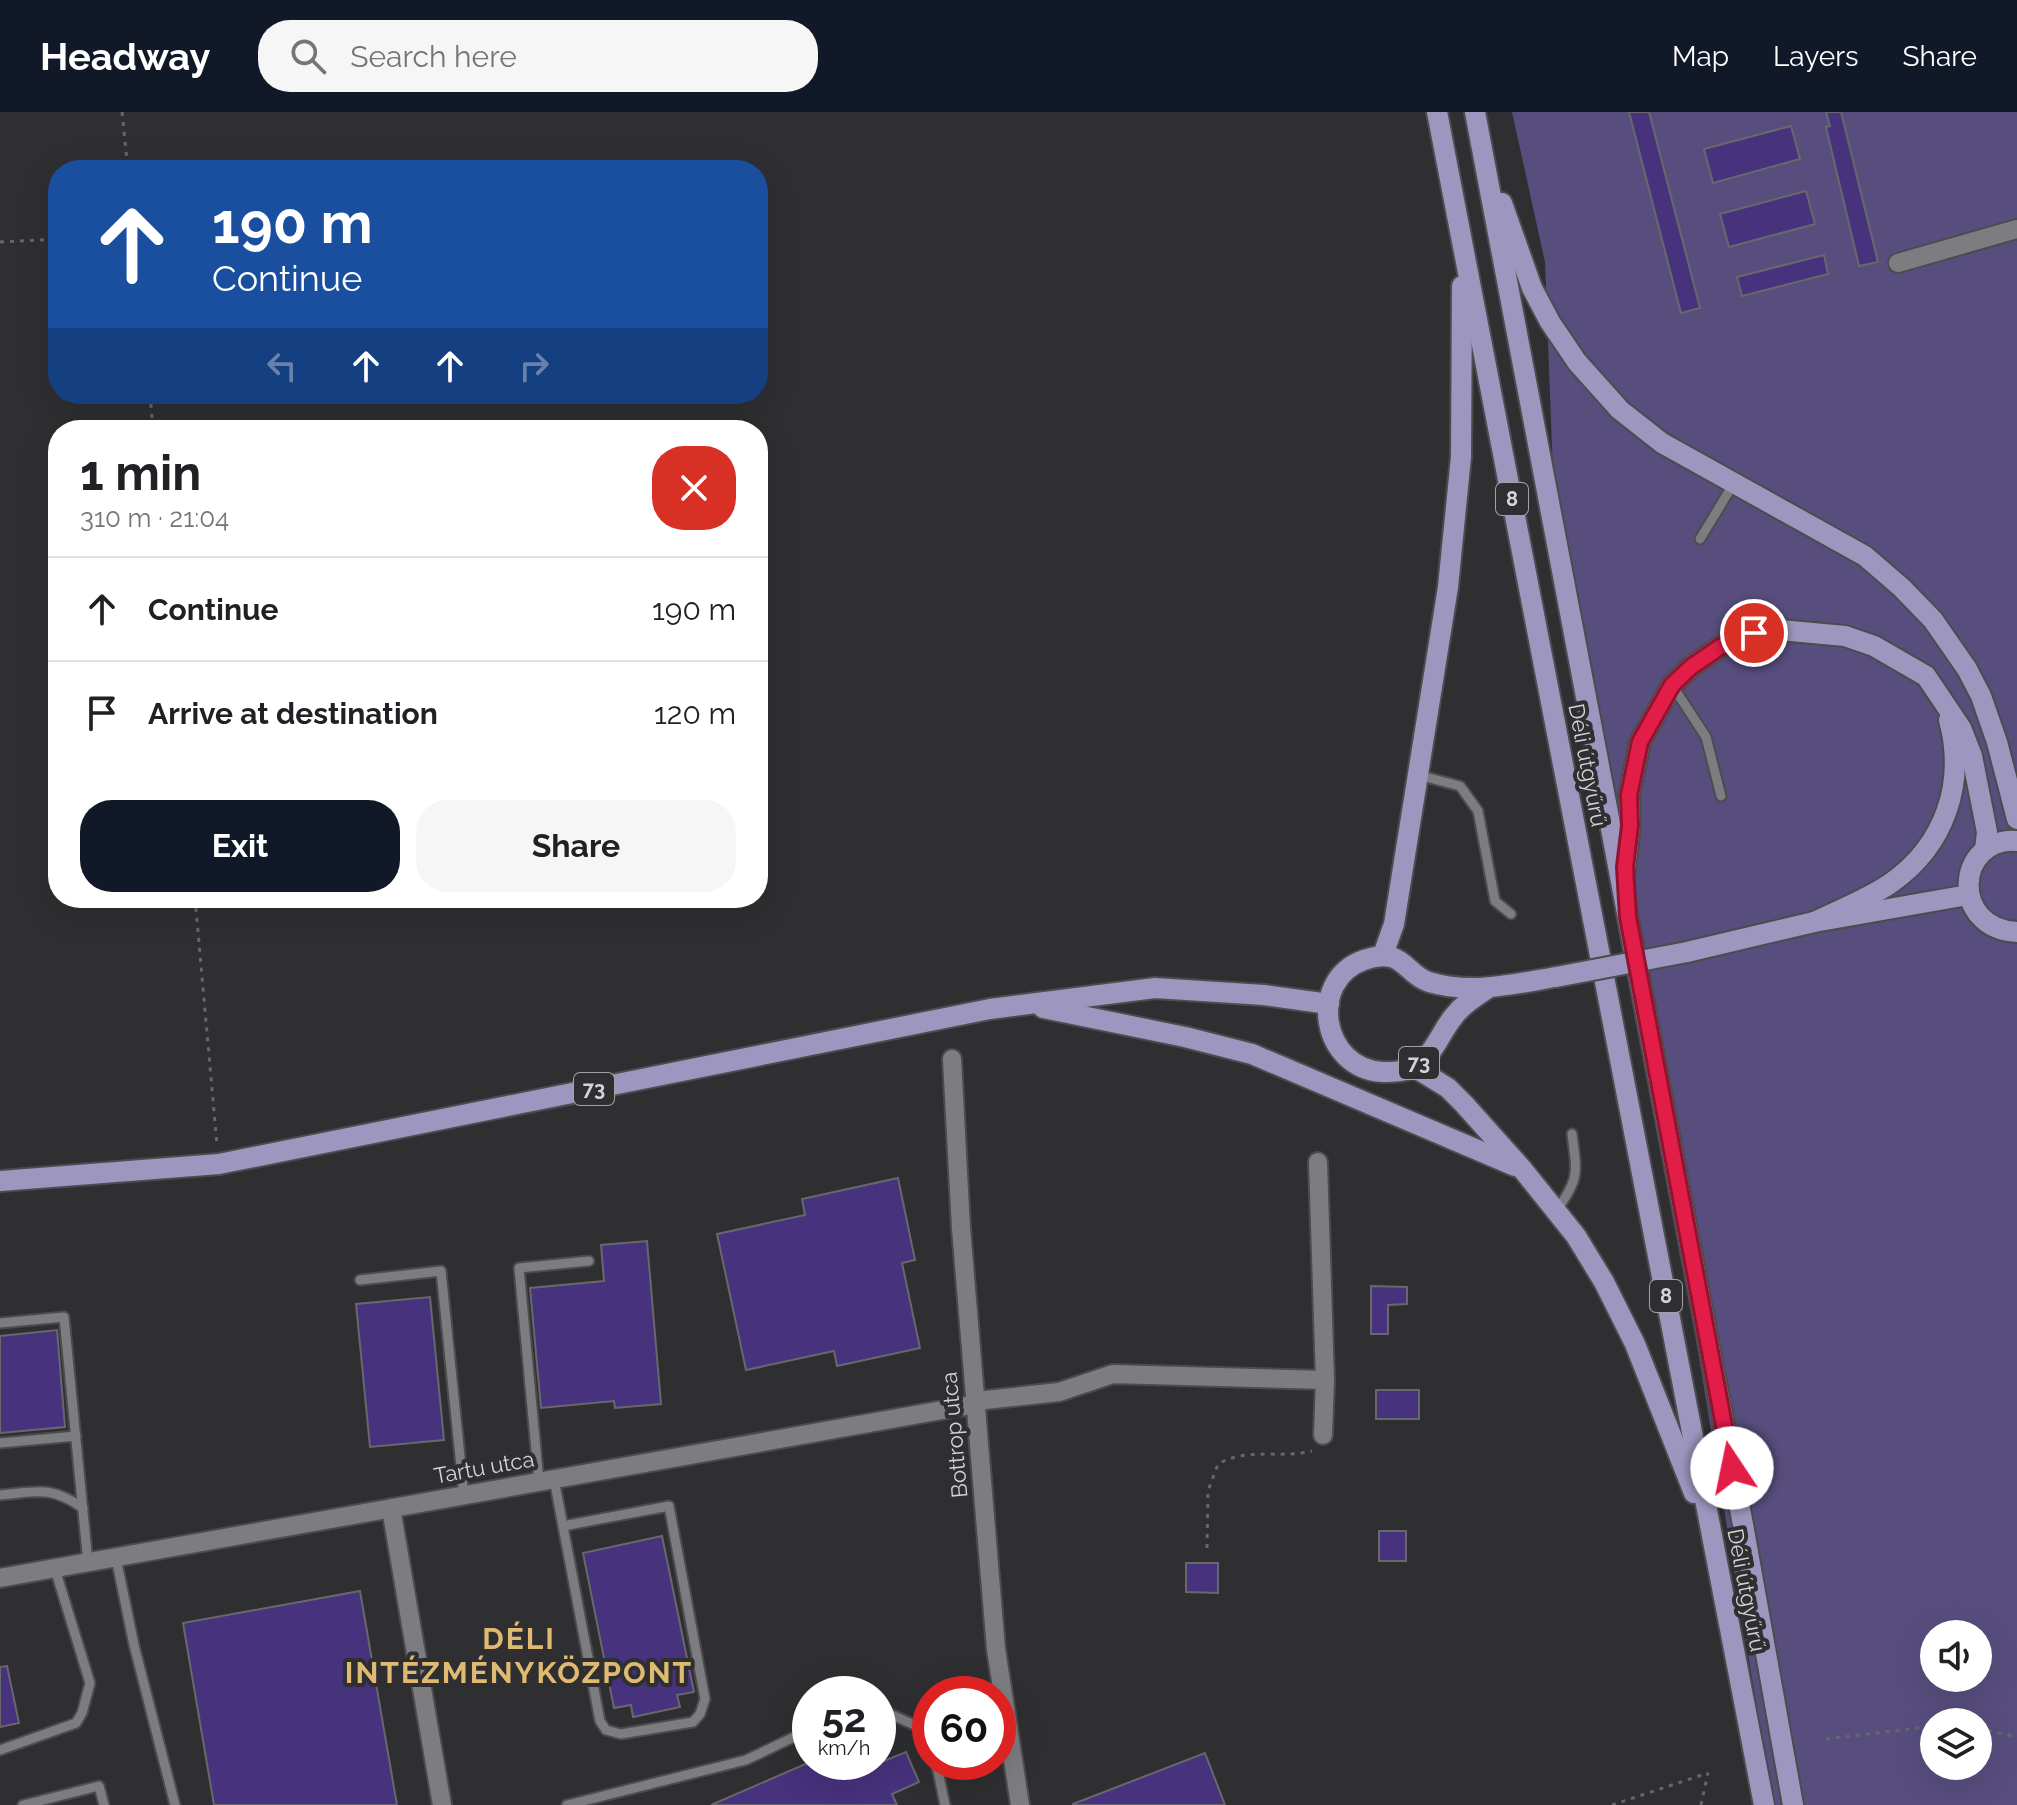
<!DOCTYPE html>
<meta charset="utf-8">
<style>
body{margin:0;font-family:Raleway,sans-serif;background:#f6f6f6;color:#202124;height:100vh;display:flex;flex-direction:column;font-size:30px;white-space:nowrap}
*{box-sizing:border-box;margin:0}
p{font-size:26px;color:#757577}
.icon{flex:none;width:44px;height:44px;fill:none;stroke:currentColor;stroke-width:2;stroke-linecap:round;stroke-linejoin:round}
.map{position:relative;flex:1;overflow:hidden}
.details{position:absolute;left:48px;top:308px;width:720px;height:488px;display:flex;flex-direction:column;background:#fff;border-radius:32px;box-shadow:0 8px 32px #0002}
.details>*{flex:none}
.banner{position:absolute;left:48px;top:48px;width:720px;height:244px;border-radius:32px;box-shadow:0 8px 32px #0002;background:#1a4fa0;color:#fff;overflow:hidden}
.tools{position:absolute;left:1920px;top:1508px;display:grid;gap:16px}
.tools a{display:grid;place-items:center;width:72px;height:72px;border-radius:50%;background:#fff;box-shadow:0 8px 32px #0002;font-size:40px}
.speed{position:absolute;left:792px;top:1564px;display:flex;gap:16px;font-size:40px;font-weight:700;text-align:center}
.speed>*{display:grid;place-content:center;width:104px;height:104px;border-radius:50%;background:#fff;box-shadow:0 8px 32px #0002;line-height:1}
.speed small{font-size:20px;font-weight:400}
.speed .limit{border:12px solid #d22;background:#fff;color:#111}
.pin{position:absolute;display:grid;place-items:center;width:68px;height:68px;color:#fff;margin:-34px;border:4px solid #fff;border-radius:50%;box-shadow:0 2px 8px #0007}
.me{position:absolute;width:88px;margin:-44px;rotate:349deg;stroke-linejoin:round;filter:drop-shadow(0 0 6px #0008)}
.turn{display:flex;align-items:center;gap:28px;height:168px;padding:0 32px;font-size:36px}
.turn .icon{width:104px;height:104px;stroke-width:2.5}
.turn b{display:block;font-size:56px;line-height:68px}
.lanes{display:flex;align-items:center;height:76px;padding:0 32px;background:#0003;justify-content:center;gap:40px;direction:ltr}
.lanes .off{opacity:.35}
.round{display:grid;place-items:center;flex:none;width:84px;height:84px;border-radius:32px;background:#f6f6f6}
.headline{display:flex;align-items:center;justify-content:space-between;height:136px;padding:0 32px}
h1{font-size:48px;font-weight:700;line-height:60px}
.action{display:flex;gap:16px;margin-top:auto;padding:16px 32px}
.action a{flex:1;height:92px;border-radius:32px;background:#111827;color:#fff;font-size:32px;font-weight:700;line-height:92px;text-align:center}
.action a+a{background:#f6f6f6;color:#202124}
ul{padding:0;list-style:none}
li{display:flex;align-items:center;gap:24px;height:104px;padding:0 32px;border-top:2px solid #e0e0e0}
li div{flex:1}
li b{display:block;font-size:30px}
li em{font-style:normal}
header{display:flex;align-items:center;gap:48px;box-sizing:border-box;height:112px;padding:0 40px;background:#111827;color:#fff}
header strong{font-size:38px}
nav{display:flex;gap:44px;margin-inline-start:auto;font-size:28px}
.search{width:560px;height:72px;background:#f6f6f6;display:flex;align-items:center;gap:20px;box-sizing:border-box;padding:0 28px;border-radius:32px;color:#757577;font-size:30px}
.map>svg:first-child{display:block}
</style>
<header>
<strong>Headway</strong>
<div class="search"><svg class="icon" aria-label="search" viewBox="0 0 24 24"><circle cx="10" cy="10" r="6"/><path d="M15 15l6 6"/></svg>Search here</div>
<nav><a>Map</a><a>Layers</a><a>Share</a></nav>
</header>
<div class="map">
<svg width="2017" height="1693" viewBox="0 0 2017 1693">
<rect width="100%" height="100%" fill="#2f2f32"/>
<!-- green -->
<path fill="#584e7e" fill-rule="evenodd" d="M1512 0H2017V1693H1773L1553 362 1545 150ZM1934 1522H1978V1566H1934ZM1934 1610H1978V1654H1934Z"/>
<!-- building -->
<g fill="#47327d" stroke="#68686c" stroke-width="2">
<polygon points="1629,0 1649,0 1700,196 1681,201"/>
<polygon points="1826,0 1841,0 1878,150 1859,154 1826,15 1830,14"/>
<polygon points="1791,14 1800,47 1713,71 1704,37"/>
<polygon points="1806,79 1815,112 1729,135 1720,102"/>
<polygon points="1824,143 1828,162 1742,184 1737,165"/>
<polygon points="898,1066 915,1148 902,1151 920,1236 837,1254 834,1239 746,1258 717,1122 805,1103 802,1087"/>
<polygon points="647,1129 661,1292 615,1296 614,1289 541,1296 530,1176 604,1169 601,1133"/>
<polygon points="1371,1174 1407,1175 1407,1192 1388,1193 1388,1222 1371,1222"/>
<polygon points="430,1185 444,1328 370,1335 356,1192"/>
<polygon points="57,1218 65,1315 0,1321 0,1224"/>
<rect x="1376" y="1278" width="43" height="29"/>
<rect x="1379" y="1419" width="27" height="30"/>
<polygon points="662,1424 694,1580 677,1583 680,1595 633,1605 631,1593 614,1596 583,1441"/>
<polygon points="1186,1451 1218,1451 1218,1481 1186,1480"/>
<polygon points="360,1479 397,1693 214,1693 183,1511"/>
<polygon points="7,1554 19,1611 0,1615 0,1555"/>
<polygon points="906,1640 919,1670 892,1682 897,1693 711,1693 810,1650 879,1651"/>
<polygon points="1205,1641 1225,1693 1073,1693 1073,1692"/>
</g>
<g fill="none" stroke-linecap="round" stroke-linejoin="round">
<defs>
<g id="lane">
<polyline points="1700,427 1734,371"/>
<polyline points="1672,573 1706,625 1721,684"/>
<polyline points="1418,663 1460,674 1478,699 1495,789 1511,802"/>
<path d="M1556 1099C1580 1066 1577 1061 1572 1022"/>
<polyline points="360,1168 441,1159 464,1384"/>
<polyline points="0,1211 64,1205 88,1451"/>
<polyline points="0,1331 76,1324"/>
<polyline points="554,1367 600,1609 606,1618 621,1622 693,1610 700,1602 705,1587 669,1394 563,1414"/>
<polyline points="539,1370 519,1156 589,1149"/>
<path d="M0 1383C37 1380 50 1373 83 1396"/>
<polyline points="116,1446 134,1533 175,1693"/>
<polyline points="878,1605 890,1602 930,1620"/>
<polyline points="0,1638 76,1611 82,1601 90,1571 55,1457"/>
<polyline points="936,1650 945,1693"/>
<polyline points="23,1693 99,1674 104,1693"/>
<polyline points="567,1693 746,1648 792,1626 810,1622"/>
</g>
<g id="street">
<polyline points="1898,151 2017,117"/>
<polyline points="952,947 961,1116 996,1537 1020,1693"/>
<polyline points="1318,1050 1325,1268 1323,1323"/>
<polyline points="976,1289 1059,1280 1113,1262 1325,1268"/>
<polyline points="391,1396 442,1693"/>
<polyline points="0,1466 976,1292"/>
</g>
<g id="primary">
<polyline points="1437,0 1764,1693"/>
<polyline points="1475,0 1744,1418 1793,1693"/>
<polyline points="1502,91 1532,176 1550,210 1577,250 1620,298 1662,331 1865,444 1902,476 1933,508 1967,557 1981,584 1997,630 2017,707"/>
<path d="M2017 729C1955 725 1950 817 2017 820"/>
<polyline points="1625,757 1630,714 1629,683 1640,630 1672,573 1691,555 1720,535 1754,521 1780,518 1845,524 1874,534 1926,564 1961,616 1972,644 1987,720 1985,738"/>
<path d="M1814 810C1839 798 1868 787 1891 771 1945 733 1966 671 1949 608"/>
<polyline points="1687,840 1814,810 1968,783"/>
<polyline points="1383,843 1394,812 1448,475 1461,345 1462,174"/>
<path d="M1487 877C1475 885 1463 892 1454 904 1439 922 1435 943 1413 955 1403 960 1393 960 1383 960 1321 957 1307 868 1364 848 1404 834 1404 862 1429 870 1472 883 1513 872 1556 865"/>
<polyline points="1043,896 1185,925 1252,942 1515,1054"/>
<polyline points="1414,955 1448,976 1464,992 1523,1058 1576,1124 1604,1170 1635,1232 1694,1381"/>
<polyline points="0,1069 219,1052 990,897 1155,876 1264,883 1329,892"/>
</g>
</defs>
<!-- lane casing -->
<use href="#lane" stroke="#4c4b4e" stroke-width="13"/>
<!-- street casing -->
<use href="#street" stroke="#4c4b4e" stroke-width="22"/>
<!-- primary casing -->
<use href="#primary" stroke="#4c4b4e" stroke-width="24"/>
<!-- path -->
<g stroke="#67676a" stroke-width="3" stroke-dasharray="4 6" stroke-linecap="butt">
<polyline points="122,0 128,58"/>
<polyline points="0,130 58,127"/>
<polyline points="150,282 153,318"/>
<polyline points="195,786 217,1033"/>
<path d="M1207 1436 1208 1379 1218 1352C1247 1335 1282 1347 1312 1339"/>
<polyline points="1978,1617 2017,1625"/>
<polyline points="1826,1627 1934,1614"/>
<polyline points="1612,1693 1708,1661"/>
<polyline points="1701,1693 1708,1661"/>
</g>
<!-- lane -->
<use href="#lane" stroke="#7d7d81" stroke-width="9"/>
<!-- street -->
<use href="#street" stroke="#7d7d81" stroke-width="18"/>
<!-- primary -->
<use href="#primary" stroke="#9d96bf" stroke-width="20"/>
<defs>
<polyline id="primary-bridge" points="1556,865 1687,840"/>
</defs>
<!-- primary-bridge casing -->
<use href="#primary-bridge" stroke="#4c4b4e" stroke-width="24" stroke-linecap="butt"/>
<!-- primary-bridge -->
<use href="#primary-bridge" stroke="#9d96bf" stroke-width="20"/>
</g>
<g fill="none" stroke-linecap="round" stroke-linejoin="round">
<defs>
<polyline id="route" points="1732,1356 1628,805 1625,755 1630,714 1629,683 1640,630 1672,573 1691,555 1720,535 1754,521"/>
</defs>
<!-- route casing -->
<use href="#route" stroke="#92132f" stroke-width="20"/>
<!-- route -->
<use href="#route" stroke="#e11d48" stroke-width="14"/>
</g>
<g text-anchor="middle" dominant-baseline="central" stroke-width="8" stroke-linejoin="round" paint-order="stroke">
<!-- shield labels -->
<g fill="#2f2f32" stroke="#a2a1a4" stroke-width="2">
<rect x="1496" y="371" width="32" height="32" rx="6"/>
<rect x="1399" y="935" width="40" height="32" rx="6"/>
<rect x="574" y="961" width="40" height="32" rx="6"/>
<rect x="1650" y="1168" width="32" height="32" rx="6"/>
</g>
<g font-size="20" font-weight="bold" fill="#d3d2d5">
<text x="1512" y="387">8</text>
<text x="1419" y="951">73</text>
<text x="594" y="977">73</text>
<text x="1666" y="1184">8</text>
</g>
<!-- street labels -->
<g font-size="22" fill="#d3d2d5" stroke="#2f2f32">
<text transform="translate(1588 653) rotate(79)">Déli útgyűrű</text>
<text transform="translate(954 1323) rotate(-95)">Bottrop utca</text>
<text transform="translate(484 1355) rotate(-10)">Tartu utca</text>
<text transform="translate(1747 1478) rotate(79)">Déli útgyűrű</text>
</g>
<!-- district labels -->
<g font-size="30" font-weight="bold" letter-spacing="2" fill="#e0ba72" stroke="#2f2f32">
<text x="519" y="1526">DÉLI<tspan x="519" dy="34">INTÉZMÉNYKÖZPONT</tspan></text>
</g>
</g>
</svg>
<div class="tools">
<a><svg class="icon" aria-label="sound" viewBox="0 0 24 24"><path d="M4 9h4l5-4v14l-5-4H4zM17 9q2 3 0 6"/></svg></a>
<a><svg class="icon" aria-label="layers" viewBox="0 0 24 24"><path d="M12 4l9 5-9 5-9-5zM3 14l9 5 9-5"/></svg></a>
</div>
<div class="speed"><div>52<small>km/h</small></div><div class="limit">60</div></div>
<div class="pin" style="left:1754px;top:521px;background:#d93025"><svg class="icon" aria-label="arrive" viewBox="0 0 24 24"><path d="M6 21V4h12l-3 4 3 4H6"/></svg></div>
<svg class="me" style="left:1732px;top:1356px" viewBox="-20 -20 40 40"><circle r="19" fill="#fff"/><path d="M0-13L10 11 0 6-10 11z" fill="#e11d48"/></svg>
<div class="banner">
<div class="turn"><svg class="icon" aria-label="ahead" viewBox="0 0 24 24"><path d="M12 20V5M6 11l6-6 6 6"/></svg><div><b>190 m</b>Continue</div></div>
<div class="lanes"><svg class="icon off" aria-label="left" viewBox="0 0 24 24"><path d="M17 20v-9H6M10 6l-5 5 5 5"/></svg><svg class="icon" aria-label="ahead" viewBox="0 0 24 24"><path d="M12 20V5M6 11l6-6 6 6"/></svg><svg class="icon" aria-label="ahead" viewBox="0 0 24 24"><path d="M12 20V5M6 11l6-6 6 6"/></svg><svg class="icon off" aria-label="right" viewBox="0 0 24 24"><path d="M7 20v-9h11M14 6l5 5-5 5"/></svg></div>
</div>
<section class="details">
<div class="headline"><div><h1>1 min</h1><p>310 m · 21:04</p></div><a class="round" style="background:#d93025;color:#fff"><svg class="icon" aria-label="close" viewBox="0 0 24 24"><path d="M6 6l12 12M18 6L6 18"/></svg></a></div>
<ul>
<li><svg class="icon" aria-label="ahead" viewBox="0 0 24 24"><path d="M12 20V5M6 11l6-6 6 6"/></svg><div><b>Continue</b></div><em>190 m</em></li>
<li><svg class="icon" aria-label="arrive" viewBox="0 0 24 24"><path d="M6 21V4h12l-3 4 3 4H6"/></svg><div><b>Arrive at destination</b></div><em>120 m</em></li>
</ul>
<div class="action"><a>Exit</a><a>Share</a></div>
</section>
</div>
